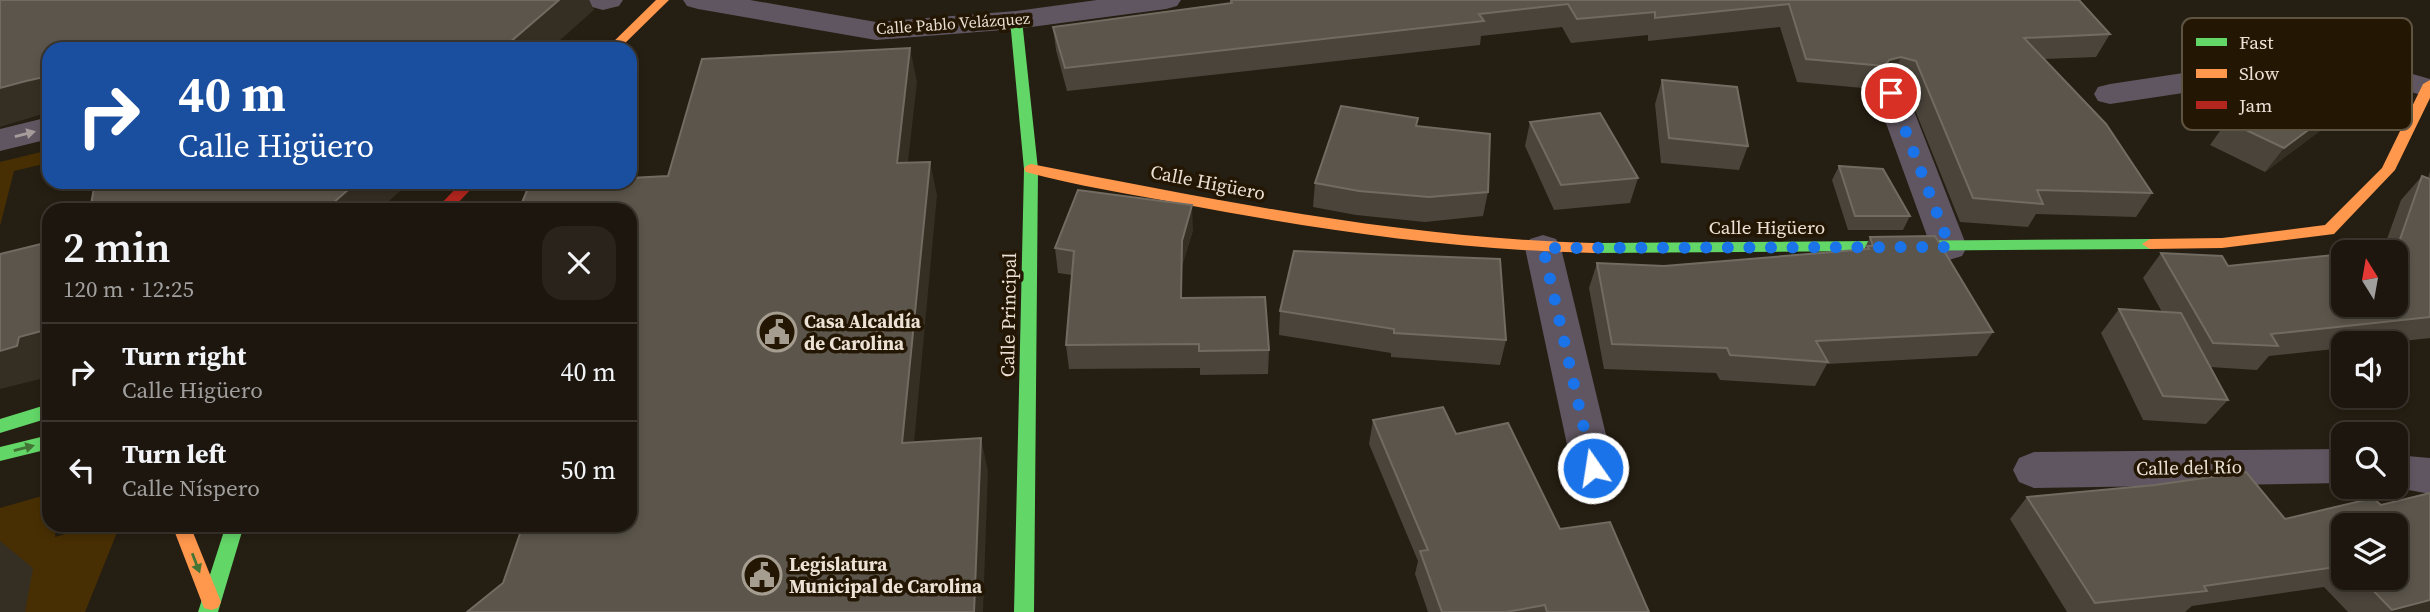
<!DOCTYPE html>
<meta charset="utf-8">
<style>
body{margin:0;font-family:"Source Serif 4",serif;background:#29231c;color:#f1f3f6;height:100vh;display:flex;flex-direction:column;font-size:26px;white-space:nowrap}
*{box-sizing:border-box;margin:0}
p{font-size:23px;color:#a09f9e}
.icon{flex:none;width:38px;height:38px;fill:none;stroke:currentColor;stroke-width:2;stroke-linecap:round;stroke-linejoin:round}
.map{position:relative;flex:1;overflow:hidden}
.details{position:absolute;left:42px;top:203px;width:595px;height:329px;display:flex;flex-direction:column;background:#1c160e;border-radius:21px;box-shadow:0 4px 10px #0003,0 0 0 2px #3a352e}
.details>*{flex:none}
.banner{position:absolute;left:42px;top:42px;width:595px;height:147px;border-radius:21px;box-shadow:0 4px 10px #0003,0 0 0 2px #3a352e;background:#1a4fa0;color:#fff;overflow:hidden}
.needle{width:46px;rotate:349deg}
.controls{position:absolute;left:2331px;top:240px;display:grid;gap:14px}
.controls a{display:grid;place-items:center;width:77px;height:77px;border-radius:14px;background:#1c160e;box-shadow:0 4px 10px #0003,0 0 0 2px #3a352e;font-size:35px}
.pin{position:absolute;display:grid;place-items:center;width:60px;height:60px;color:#fff;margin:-30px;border:4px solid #fff;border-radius:50%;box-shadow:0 2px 7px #0007}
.me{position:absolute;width:77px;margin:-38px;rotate:347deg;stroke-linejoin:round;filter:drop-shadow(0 0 5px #0008)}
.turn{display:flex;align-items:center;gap:24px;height:147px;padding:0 21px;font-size:32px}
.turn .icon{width:91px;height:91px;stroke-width:2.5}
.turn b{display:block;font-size:49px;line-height:60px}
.round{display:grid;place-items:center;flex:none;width:74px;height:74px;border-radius:21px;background:#29231c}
.head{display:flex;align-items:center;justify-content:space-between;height:119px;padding:0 21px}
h1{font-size:42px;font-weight:600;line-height:52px}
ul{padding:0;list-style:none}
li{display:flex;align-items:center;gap:21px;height:98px;padding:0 21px;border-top:2px solid #3a352e}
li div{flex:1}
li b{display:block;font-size:26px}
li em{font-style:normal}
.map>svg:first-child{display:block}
</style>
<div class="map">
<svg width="2430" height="612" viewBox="0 0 2430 612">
<rect width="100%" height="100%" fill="#251e12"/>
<!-- green -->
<g fill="#482f03">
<polygon points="49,150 48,163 14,171 0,226 0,162"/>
<polygon points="49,494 49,525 56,525 55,537 95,525 120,525 85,612 0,612 0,508"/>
</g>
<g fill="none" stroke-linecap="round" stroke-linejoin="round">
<!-- street -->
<g fill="#605661" fill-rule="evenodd">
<polygon points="589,0 623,0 619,6 603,10 592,7"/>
<polygon points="683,0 750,0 876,22 1016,11 1097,0 1181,0 1177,6 1166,9 1016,29 876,40 698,9 687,6"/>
<polygon points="2303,55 2357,58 2430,79 2430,97 2355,78 2303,75 2110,104 2098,101 2094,94 2098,87 2110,84"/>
<polygon points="1891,83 1903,86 1907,93 1967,247 1962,256 1949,260 1936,256 1931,247 1875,93 1879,86"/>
<polygon points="49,117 49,139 0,151 0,129"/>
<polygon points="1543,235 1556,239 1561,248 1614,468 1608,480 1593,485 1578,480 1572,468 1525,248 1530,239"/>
<polygon points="2343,449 2343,483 2034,488 2019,482 2013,470 2019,458 2034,452"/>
<polygon points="2396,455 2430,458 2430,494 2387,486 2396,486"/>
</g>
<!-- fast -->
<g fill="#63d668" fill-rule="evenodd">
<polygon points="1016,16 1022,20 1038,169 1034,612 1014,612 1024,169 1010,20"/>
<polygon points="2150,239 2158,244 2150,249 1594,253 1586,248 1594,243"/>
<polygon points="49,404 49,418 0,433 0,419"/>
<polygon points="49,435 49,449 0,461 0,447"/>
<polygon points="226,525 244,525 218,612 198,612"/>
</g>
<!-- slow -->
<g fill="#ff974d" fill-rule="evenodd">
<polygon points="656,0 669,0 619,49 606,49"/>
<polygon points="2430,80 2430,98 2395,170 2334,234 2222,248 2150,249 2142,244 2150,239 2222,238 2325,225 2382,168 2423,84"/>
<path d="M1031 164C1221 201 1400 238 1594 243L1602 248 1594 253C1455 250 1319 230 1182 204 1131 194 1077 186 1026 172L1024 169 1026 166Z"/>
<polygon points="172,525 190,525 221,602 218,608 211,610 204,608"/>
</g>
<!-- jam -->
<polygon fill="#b3261e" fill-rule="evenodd" points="462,182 478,182 451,210 435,210"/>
</g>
<!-- wall -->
<g fill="#4a443b" fill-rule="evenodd">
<polygon points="1230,0 2079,0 2110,34 2096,57 2045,59 2152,193 2136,217 2036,214 2028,227 1960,222 1905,85 1890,80 1878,83 1874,89 1797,82 1780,27 1648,41 1648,35 1571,43 1562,27 1481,36 1480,45 1067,91 1056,50 1053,27 1230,4"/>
<polygon points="1662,80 1748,146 1739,170 1661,163 1655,104"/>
<polygon points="2373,82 2353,106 2265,172 2210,145 2227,121"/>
<polygon points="1530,122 1638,178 1630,203 1554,210 1525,146"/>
<polygon points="1417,127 1488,192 1483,216 1425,222 1356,215 1313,207 1315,183"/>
<polygon points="1839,166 1910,216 1903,230 1848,230 1832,180"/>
<polygon points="2430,171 2430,338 2385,343 2343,343 2343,348 2269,356 2257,370 2210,367 2228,400 2206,424 2143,420 2101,333 2119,309 2162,312 2143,278 2161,253 2228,266 2383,250 2401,200 2422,176 2428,178"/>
<polygon points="1193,230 1182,266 1182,298 1269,350 1268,374 1200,375 1200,368 1069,369 1066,345 1072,275 1058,273 1055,248"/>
<polygon points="1870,237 1993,332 1977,356 1827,364 1815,386 1720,380 1716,373 1604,369 1589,288 1597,263 1664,266 1864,250"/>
<polygon points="1280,311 1506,340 1500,365 1391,357 1391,353 1279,335"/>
<polygon points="1373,420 1456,434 1649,612 1428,612 1415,574 1418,561 1369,444"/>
<path d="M2246 472 2285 519 2373 498 2381 505 2430 493V612H2348L2324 587 2192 606 2185 612H2067L2010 519 2027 497 2155 485ZM2343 525H2396V578H2343Z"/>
</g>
<!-- shaded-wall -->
<g fill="#342e23">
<polygon points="559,0 589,0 594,10 550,49 502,49"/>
<polygon points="910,48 917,82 904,197 897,163"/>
<polygon points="1901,57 1890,80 1878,83 1874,89 1885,66 1889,60"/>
<polygon points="49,76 49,112 0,127 0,88 26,81"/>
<polygon points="2373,82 2353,106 2265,172 2284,148"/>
<polygon points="930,162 937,195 911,476 902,443"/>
<polygon points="357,182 410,182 379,210 325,210"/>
<polygon points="1192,205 1193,230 1182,266 1181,323 1182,241"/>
<polygon points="49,329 49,370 48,377 0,389 0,351 19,337"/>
<polygon points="981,438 988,471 983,612 974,612"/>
<polygon points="0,541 33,568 25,612 0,612"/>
<polygon points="2430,600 2430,612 2390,612 2392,610"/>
</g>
<!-- building -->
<g fill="#5b554b" stroke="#726b61" stroke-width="2">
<polygon points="0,0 559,0 502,49 49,49 49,76 26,81 0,88"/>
<polygon points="1231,0 2079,0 2110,34 2024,38 2106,124 2152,193 2037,190 2043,204 1973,198 1916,61 1901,57 1889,60 1885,66 1806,59 1789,4 1655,18 1655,12 1577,19 1568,4 1479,14 1484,21 1065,68 1053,27 1232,3"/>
<polygon points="910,48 897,163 930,162 902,443 981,438 974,612 467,612 503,583 523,525 630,525 630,210 519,210 530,183 630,182 630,178 668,176 702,59"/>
<polygon points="2311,55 2373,82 2284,148 2227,121 2299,56"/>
<polygon points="1662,80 1737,87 1748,146 1669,138"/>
<polygon points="1341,106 1418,118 1416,126 1490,134 1488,192 1429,197 1359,191 1315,183"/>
<polygon points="1600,113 1638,178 1561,185 1530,122"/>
<polygon points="1839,166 1883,169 1910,216 1855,216"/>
<polygon points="2422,176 2430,179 2430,317 2271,334 2278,346 2213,343 2161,253 2222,256 2228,266 2343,254 2343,304 2396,304 2396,252 2364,252 2397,248"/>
<polygon points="95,182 357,182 325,210 90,210"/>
<polygon points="1078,190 1192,205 1182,241 1181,298 1265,297 1269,350 1199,351 1199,344 1066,345 1074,251 1055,248"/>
<polygon points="1935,236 1993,332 1816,341 1828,362 1730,355 1727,348 1612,344 1597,263 1664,266 1869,249 1867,246 1873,246 1870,237"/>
<polygon points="49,242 49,329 19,337 17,346 0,351 0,254"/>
<polygon points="1294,251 1500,259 1506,340 1394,333 1394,329 1280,311"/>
<polygon points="2119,309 2181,313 2228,400 2163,396"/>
<polygon points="1443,407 1456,434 1508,423 1560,529 1610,522 1649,612 1547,612 1545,605 1506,612 1442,612 1420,551 1428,550 1373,420"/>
<polygon points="2246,472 2285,519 2373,498 2381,505 2430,493 2430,600 2392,610 2361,578 2396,578 2396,525 2343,525 2343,566 2204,586 2207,591 2095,603 2027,497 2155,485"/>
</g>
<!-- one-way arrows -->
<defs><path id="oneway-solid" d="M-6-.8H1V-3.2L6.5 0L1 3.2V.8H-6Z" transform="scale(1.75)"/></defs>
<use fill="#a69c9b" href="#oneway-solid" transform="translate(25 134) rotate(-14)"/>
<g fill="#437636">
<use href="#oneway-solid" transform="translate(24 448) rotate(-14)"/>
<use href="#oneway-solid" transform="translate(196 563) rotate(69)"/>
</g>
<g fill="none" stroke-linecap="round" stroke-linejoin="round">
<!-- route -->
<polyline stroke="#1a73e8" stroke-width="12" stroke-dasharray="0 21.6" points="1593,468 1543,248 1950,247 1891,93"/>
</g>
<!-- icons -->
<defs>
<symbol id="civic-ring" viewBox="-11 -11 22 22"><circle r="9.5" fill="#231603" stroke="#a69d91" stroke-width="1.5"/><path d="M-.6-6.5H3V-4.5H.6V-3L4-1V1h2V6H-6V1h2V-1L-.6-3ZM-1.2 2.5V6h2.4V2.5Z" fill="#a69d91"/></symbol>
</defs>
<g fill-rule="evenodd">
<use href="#civic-ring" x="755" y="310" width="44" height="44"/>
<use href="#civic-ring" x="740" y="553" width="44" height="44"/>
</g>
<g text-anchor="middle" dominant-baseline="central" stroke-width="7" stroke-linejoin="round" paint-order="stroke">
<!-- far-street labels -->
<g font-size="16" fill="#ebe1d5" stroke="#231603">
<text transform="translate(953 23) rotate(-4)">Calle Pablo Velázquez</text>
</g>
<!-- street labels -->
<g font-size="19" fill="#ebe1d5" stroke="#231603">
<text transform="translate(1208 182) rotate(11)">Calle Higüero</text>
<text x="1767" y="227">Calle Higüero</text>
<text transform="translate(1008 315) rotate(-89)">Calle Principal</text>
<text transform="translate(2189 467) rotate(-1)">Calle del Río</text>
</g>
<!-- poi labels -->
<g font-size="19" font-weight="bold" fill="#ebe1d5" stroke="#231603" text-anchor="start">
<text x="804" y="321">Casa Alcaldía<tspan x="804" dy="22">de Carolina</tspan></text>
<text x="789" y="564">Legislatura<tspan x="789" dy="22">Municipal de Carolina</tspan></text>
</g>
</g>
<!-- legend -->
<rect x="2182" y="18" width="230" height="112" rx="10" fill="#231603" stroke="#5f5342" stroke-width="2"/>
<rect x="2196" y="38" width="31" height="8" fill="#63d668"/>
<rect x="2196" y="69" width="31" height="9" fill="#ff974d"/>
<rect x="2196" y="101" width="31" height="8" fill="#b3261e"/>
<g font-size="19" fill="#ebe1d5">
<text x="2239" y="49">Fast</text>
<text x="2239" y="80">Slow</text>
<text x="2239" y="112">Jam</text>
</g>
</svg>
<div class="controls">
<a><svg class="needle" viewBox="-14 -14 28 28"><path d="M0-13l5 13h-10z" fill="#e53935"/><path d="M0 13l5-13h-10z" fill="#a09f9e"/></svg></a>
<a><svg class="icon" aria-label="sound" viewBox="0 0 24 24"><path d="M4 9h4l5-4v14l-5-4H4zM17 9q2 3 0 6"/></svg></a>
<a><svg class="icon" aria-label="search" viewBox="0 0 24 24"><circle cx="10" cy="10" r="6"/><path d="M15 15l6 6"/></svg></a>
<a><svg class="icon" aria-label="layers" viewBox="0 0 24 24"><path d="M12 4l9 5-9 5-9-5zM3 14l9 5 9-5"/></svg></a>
</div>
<div class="pin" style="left:1891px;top:93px;background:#d93025"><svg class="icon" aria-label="arrive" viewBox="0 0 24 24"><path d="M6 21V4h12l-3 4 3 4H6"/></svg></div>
<svg class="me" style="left:1593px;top:468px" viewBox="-20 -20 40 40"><circle r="17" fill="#1a73e8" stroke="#fff" stroke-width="3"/><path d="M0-11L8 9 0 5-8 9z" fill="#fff"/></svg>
<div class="banner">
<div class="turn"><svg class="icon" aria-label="right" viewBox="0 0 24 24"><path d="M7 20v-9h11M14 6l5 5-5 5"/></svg><div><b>40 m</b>Calle Higüero</div></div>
</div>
<section class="details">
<div class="head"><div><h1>2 min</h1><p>120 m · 12:25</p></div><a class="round"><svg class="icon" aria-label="close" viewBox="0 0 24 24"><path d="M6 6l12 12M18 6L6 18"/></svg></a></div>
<ul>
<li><svg class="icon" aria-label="right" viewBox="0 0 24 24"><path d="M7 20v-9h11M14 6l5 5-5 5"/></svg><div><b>Turn right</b><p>Calle Higüero</p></div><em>40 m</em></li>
<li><svg class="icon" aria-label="left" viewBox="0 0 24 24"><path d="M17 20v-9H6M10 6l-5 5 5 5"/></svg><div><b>Turn left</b><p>Calle Níspero</p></div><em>50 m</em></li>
</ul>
</section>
</div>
